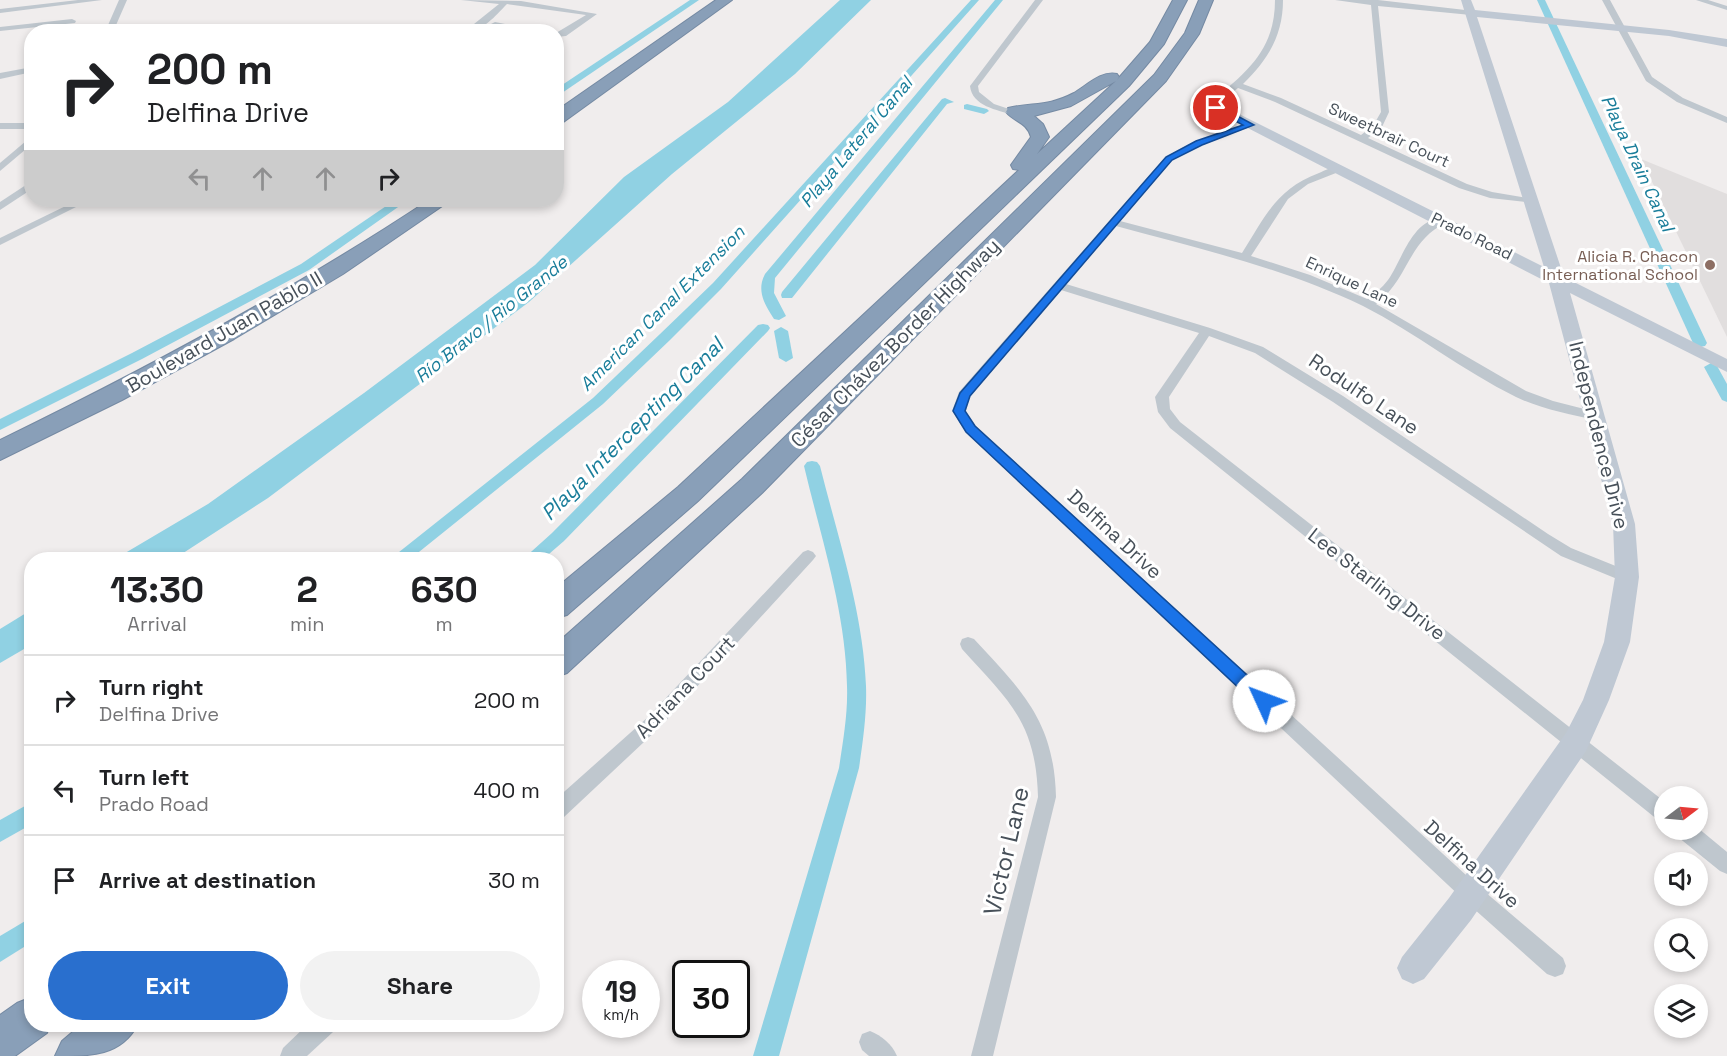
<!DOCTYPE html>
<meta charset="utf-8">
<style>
body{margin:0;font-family:"Space Grotesk",sans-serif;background:#f2f2f2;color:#202124;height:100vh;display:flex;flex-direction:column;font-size:22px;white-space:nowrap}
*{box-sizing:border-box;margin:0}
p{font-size:20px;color:#757577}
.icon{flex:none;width:33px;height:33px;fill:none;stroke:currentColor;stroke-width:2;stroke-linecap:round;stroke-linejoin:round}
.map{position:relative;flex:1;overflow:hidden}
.sheet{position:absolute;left:24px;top:552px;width:540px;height:480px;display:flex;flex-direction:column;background:#fff;border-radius:24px;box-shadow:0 3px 9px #0003}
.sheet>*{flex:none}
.top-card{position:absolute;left:24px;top:24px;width:540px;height:183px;border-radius:24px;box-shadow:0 3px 9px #0003;background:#fff;color:#202124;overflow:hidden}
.needle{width:39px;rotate:74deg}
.controls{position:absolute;left:1654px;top:786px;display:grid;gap:12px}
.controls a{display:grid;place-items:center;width:54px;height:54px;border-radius:50%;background:#fff;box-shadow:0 3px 9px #0003;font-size:30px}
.speed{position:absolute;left:582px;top:960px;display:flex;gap:12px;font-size:30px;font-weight:700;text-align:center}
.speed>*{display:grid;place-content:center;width:78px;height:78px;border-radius:50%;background:#fff;box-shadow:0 3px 9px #0003;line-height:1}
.speed small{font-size:15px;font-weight:400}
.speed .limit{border:3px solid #111;border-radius:9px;background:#fff;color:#111}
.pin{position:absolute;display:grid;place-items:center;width:51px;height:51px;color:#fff;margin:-26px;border:3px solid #fff;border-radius:50%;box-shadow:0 2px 6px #0007}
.me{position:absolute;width:66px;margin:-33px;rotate:313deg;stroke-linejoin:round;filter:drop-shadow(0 0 4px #0008)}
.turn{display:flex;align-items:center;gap:21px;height:126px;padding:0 24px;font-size:27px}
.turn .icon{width:78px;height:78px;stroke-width:2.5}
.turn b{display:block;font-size:42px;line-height:51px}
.lanes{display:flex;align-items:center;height:57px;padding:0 24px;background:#0003;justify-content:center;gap:30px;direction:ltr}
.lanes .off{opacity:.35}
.eta{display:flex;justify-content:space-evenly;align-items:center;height:102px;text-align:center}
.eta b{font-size:36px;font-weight:600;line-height:42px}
.primary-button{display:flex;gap:12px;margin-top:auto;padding:12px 24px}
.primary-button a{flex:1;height:69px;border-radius:36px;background:#296fce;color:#fff;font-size:24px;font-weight:600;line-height:69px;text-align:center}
.primary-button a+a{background:#f2f2f2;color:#202124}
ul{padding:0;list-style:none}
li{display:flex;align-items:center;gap:18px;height:90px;padding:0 24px;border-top:2px solid #e0e0e0}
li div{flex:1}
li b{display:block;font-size:22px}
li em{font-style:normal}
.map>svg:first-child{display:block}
</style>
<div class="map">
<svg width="1727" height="1056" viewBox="0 0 1727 1056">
<rect width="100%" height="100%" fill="#f0eded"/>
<!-- education -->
<polygon fill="#e1dede" points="1641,159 1727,194 1727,337"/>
<!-- water -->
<g fill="#90d1e3">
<polygon points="840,0 871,0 795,74 672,174 529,302 268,498 174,559 115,559 208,504 364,393 535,265 624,177 728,102"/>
<polygon points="31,610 31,645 0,663 0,629"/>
</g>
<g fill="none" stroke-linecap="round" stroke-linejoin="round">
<!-- canal -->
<g fill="#90d1e3" fill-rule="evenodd">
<polygon points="690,0 699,0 556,97 556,89"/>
<polygon points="971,0 979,0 721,289 670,340 603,404 409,560 389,560 593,398 660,334 713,283"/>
<path d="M995 0H1003L775 278 774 293 786 316 779 320 774 319C765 305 756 291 765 274Z"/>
<polygon points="1537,0 1545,0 1707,343 1705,346 1700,347 1693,343"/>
<polygon points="945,98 954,102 947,104 792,298 782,298 781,295 782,292 942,99"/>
<polygon points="967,104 987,109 989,111 984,114 964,109 964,105"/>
<polygon points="395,200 408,200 309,270 142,359 0,430 0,419 132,353 301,264"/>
<polygon points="763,324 768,325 770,328 768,331 564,541 542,560 522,560 552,533 758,325"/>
<polygon points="781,327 788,331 793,358 786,362 779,358 774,331"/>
<polygon points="1711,363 1716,364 1727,384 1727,402 1722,400 1704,367"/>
<path d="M812 461 817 462 820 466C838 538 863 611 866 686 867 713 863 741 859 768L779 1056H753L839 768C843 741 848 714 847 686 846 612 821 538 804 466L807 462Z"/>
<polygon points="32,802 32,824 0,842 0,820"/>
<polygon points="32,917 32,942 0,962 0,936"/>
</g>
<defs>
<g id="highway">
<polygon points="716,0 732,0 562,123 556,124 556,111"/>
<path d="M1173 0H1187L1164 44 1129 86 698 501 567 615 556 618V588L678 487 1019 170 1013 169 1011 165 1031 137C1027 122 1014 122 1006 112L1008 108C1034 102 1047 107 1074 93 1086 86 1102 70 1117 74L1119 77 1117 80 1150 42ZM1116 81 1037 154 1049 137 1043 124 1034 116 1071 106Z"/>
<polygon points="1199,0 1213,0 1199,34 1166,81 762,493 567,673 556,677 556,644 742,479 1154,75 1185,33"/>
<path d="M429 200H451L343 274 234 339 122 400 0 460V440C148 368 292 291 429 200Z"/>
<polygon points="32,997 32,1024 50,1024 47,1033 15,1056 0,1056 0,1015 17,1003"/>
<path d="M82 1024H138C121 1056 92 1056 55 1056L62 1041Z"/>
</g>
</defs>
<!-- highway casing -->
<use href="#highway" stroke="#758aa3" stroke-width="2"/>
<!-- street -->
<g fill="#bfc7ce" fill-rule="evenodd">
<polygon points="78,0 102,0 0,13 0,9"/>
<polygon points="119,0 127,0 113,32 105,32"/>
<path d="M461 0 521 1 597 14 566 36 556 37V33L586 15 507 4C495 16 483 32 464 32L499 4Z"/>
<path d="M1035 0H1043L978 86 979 92 994 104 1018 112 1014 115C997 110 972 106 970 86Z"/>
<path d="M1275 0H1283C1283 35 1268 60 1243 84L1281 98 1361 135 1373 126 1381 112 1371 5 1335 0H1378L1474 11 1471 15 1378 6 1389 112 1382 127 1368 138 1467 184 1492 192 1534 199V203L1490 198 1459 188 1275 102 1238 88 1221 102 1219 110H1213L1214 99C1249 71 1275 48 1275 0Z"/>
<polygon points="1602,0 1610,0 1652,77 1683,98 1727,117 1727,123 1677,102 1646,81"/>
<polygon points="1696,0 1708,0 1727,6 1727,10"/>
<polygon points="72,19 76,21 75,23 0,31 0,27"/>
<polygon points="495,22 536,30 540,32 522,32 492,26 491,24"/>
<polygon points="32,67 32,72 0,79 0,73"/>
<rect x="0" y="123" width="32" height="6"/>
<path d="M1247 123 1255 125 1202 145 1172 160 1120 221 1242 253C1265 217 1276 189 1319 173 1326 170 1334 166 1341 167V171L1308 184 1288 199 1251 256 1310 275 1367 299C1374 294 1382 288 1388 280 1402 261 1413 214 1446 219V223C1408 240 1409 279 1376 304L1526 391 1553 401 1600 413 1602 416 1600 419 1595 420C1569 414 1541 409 1516 397 1463 371 1416 333 1363 306 1284 268 1200 249 1116 226L1066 284 1210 328 1263 347 1343 396 1548 534 1571 548 1633 573 1635 577 1633 581 1627 583 1561 556 1333 402 1255 353 1209 336 1169 397 1170 409 1180 422 1665 802V823L1658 820 1170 428 1158 412 1155 397 1199 333 1061 290 970 396 966 411 976 426 1478 886 1563 958 1566 966 1563 974 1555 977 1547 974 1464 900 966 432 952 411 959 392 1166 156 1196 141Z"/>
<polygon points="32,136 32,144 0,171 0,163"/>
<polygon points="32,181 32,189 0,210 0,202"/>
<polygon points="78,200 90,200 0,245 0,238"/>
<polygon points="808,550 813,552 816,556 813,560 660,727 563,818 556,821 556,799 648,717 803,552"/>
<path d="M968 637 974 639C1023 692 1054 721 1056 797L993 1056H971L1038 797C1036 722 1009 701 962 649L960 644 962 639Z"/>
<polygon points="1698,828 1727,852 1727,874 1720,871 1678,837 1675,830"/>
<polygon points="308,1024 336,1024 333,1032 307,1056 280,1056 283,1048"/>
<path d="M870 1031C882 1036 892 1044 897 1056H869L862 1050 859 1042 862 1034Z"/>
</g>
<!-- secondary -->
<polygon fill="#bfc8d3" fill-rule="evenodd" points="1461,0 1471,0 1475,10 1669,30 1727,39 1727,47 1669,36 1477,17 1564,277 1727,359 1727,372 1570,293 1635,524 1639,577 1630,642 1609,700 1586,751 1471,920 1424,979 1413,984 1402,979 1397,968 1402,957 1449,898 1566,733 1583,700 1604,642 1615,577 1613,524 1549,283 1209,108 1211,105 1221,105 1544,267"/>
<!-- highway -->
<use href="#highway" fill="#899fb8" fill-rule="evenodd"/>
</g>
<!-- route -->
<polygon fill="#1a73e8" stroke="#114b97" stroke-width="1.5" points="1213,106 1219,106 1254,125 1202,145 1172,160 970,396 965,411 975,426 1270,696 1272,701 1270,706 1264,708 1258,706 966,432 953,411 960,393 1166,157 1196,141 1243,125 1213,109"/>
<!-- markers -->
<circle fill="#8d6e63" stroke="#fff" stroke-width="2" cx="1710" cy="265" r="6"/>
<g text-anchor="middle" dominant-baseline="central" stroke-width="6" stroke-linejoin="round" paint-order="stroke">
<!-- far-street labels -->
<g font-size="16" fill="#475059" stroke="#fff">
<text transform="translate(1389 135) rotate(25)">Sweetbrair Court</text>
<text transform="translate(1472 236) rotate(26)">Prado Road</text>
<text transform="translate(1352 282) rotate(25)">Enrique Lane</text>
</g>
<!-- far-education labels -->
<g font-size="16" fill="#785e54" stroke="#fff" text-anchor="end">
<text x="1698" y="256">Alicia R. Chacon<tspan x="1698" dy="18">International School</tspan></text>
</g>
<!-- far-water labels -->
<g font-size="18" font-style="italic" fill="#197d9a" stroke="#fff">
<text transform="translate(856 142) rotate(-50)">Playa Lateral Canal</text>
<text transform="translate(1638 163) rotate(65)">Playa Drain Canal</text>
<text transform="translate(662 308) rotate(-45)">American Canal Extension</text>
<text transform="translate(491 319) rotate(-39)">Río Bravo / Rio Grande</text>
</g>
<!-- street labels -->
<g font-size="20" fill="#475059" stroke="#fff">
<text transform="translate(224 332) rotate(-30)">Boulevard Juan Pablo II</text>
<text transform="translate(895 343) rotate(-45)">César Chávez Border Highway</text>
<text transform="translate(1364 394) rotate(34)">Rodulfo Lane</text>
<text transform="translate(1599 435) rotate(76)">Independence Drive</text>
<text transform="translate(1115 534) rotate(43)">Delfina Drive</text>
<text transform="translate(1377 584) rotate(38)">Lee Starling Drive</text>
<text transform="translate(685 687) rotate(-46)">Adriana Court</text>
<text transform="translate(1472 864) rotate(42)">Delfina Drive</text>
</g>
<!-- water labels -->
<g font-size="21" font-style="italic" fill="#197d9a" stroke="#fff">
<text transform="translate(632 429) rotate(-45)">Playa Intercepting Canal</text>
</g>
<!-- near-street labels -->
<g font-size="24" fill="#475059" stroke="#fff">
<text transform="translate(1006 851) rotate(-77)">Victor Lane</text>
</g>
</g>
</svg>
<div class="controls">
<a><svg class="needle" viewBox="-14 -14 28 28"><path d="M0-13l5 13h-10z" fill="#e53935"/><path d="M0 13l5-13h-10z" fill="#757577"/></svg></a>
<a><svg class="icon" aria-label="sound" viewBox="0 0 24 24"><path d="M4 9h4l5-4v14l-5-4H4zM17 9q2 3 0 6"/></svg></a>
<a><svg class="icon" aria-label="search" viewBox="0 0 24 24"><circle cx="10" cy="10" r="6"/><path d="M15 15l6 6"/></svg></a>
<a><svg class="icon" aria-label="layers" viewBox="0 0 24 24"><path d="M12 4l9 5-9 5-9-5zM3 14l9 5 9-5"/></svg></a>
</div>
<div class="speed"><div>19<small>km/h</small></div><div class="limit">30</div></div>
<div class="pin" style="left:1216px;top:108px;background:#d93025"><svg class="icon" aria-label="arrive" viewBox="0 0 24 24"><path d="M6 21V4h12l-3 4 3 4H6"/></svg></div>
<svg class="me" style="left:1264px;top:701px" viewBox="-20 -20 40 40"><circle r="19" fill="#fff"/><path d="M0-13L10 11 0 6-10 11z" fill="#1a73e8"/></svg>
<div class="top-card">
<div class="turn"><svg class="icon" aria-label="right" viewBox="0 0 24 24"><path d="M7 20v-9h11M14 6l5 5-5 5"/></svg><div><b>200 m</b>Delfina Drive</div></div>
<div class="lanes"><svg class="icon off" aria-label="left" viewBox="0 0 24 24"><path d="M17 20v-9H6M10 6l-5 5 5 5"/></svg><svg class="icon off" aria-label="ahead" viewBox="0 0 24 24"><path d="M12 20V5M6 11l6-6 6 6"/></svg><svg class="icon off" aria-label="ahead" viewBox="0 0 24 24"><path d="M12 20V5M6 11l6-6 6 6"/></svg><svg class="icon" aria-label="right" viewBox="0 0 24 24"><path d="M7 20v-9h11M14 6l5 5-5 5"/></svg></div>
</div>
<section class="sheet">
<div class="eta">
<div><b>13:30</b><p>Arrival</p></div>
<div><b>2</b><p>min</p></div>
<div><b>630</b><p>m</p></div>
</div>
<ul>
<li><svg class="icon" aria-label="right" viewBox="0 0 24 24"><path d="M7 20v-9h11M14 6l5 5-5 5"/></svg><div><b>Turn right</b><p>Delfina Drive</p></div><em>200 m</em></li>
<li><svg class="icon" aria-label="left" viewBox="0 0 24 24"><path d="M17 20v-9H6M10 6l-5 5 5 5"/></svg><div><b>Turn left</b><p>Prado Road</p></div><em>400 m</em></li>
<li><svg class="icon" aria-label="arrive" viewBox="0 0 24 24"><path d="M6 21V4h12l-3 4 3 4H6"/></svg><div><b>Arrive at destination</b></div><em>30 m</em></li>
</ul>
<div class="primary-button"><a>Exit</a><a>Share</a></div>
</section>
</div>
